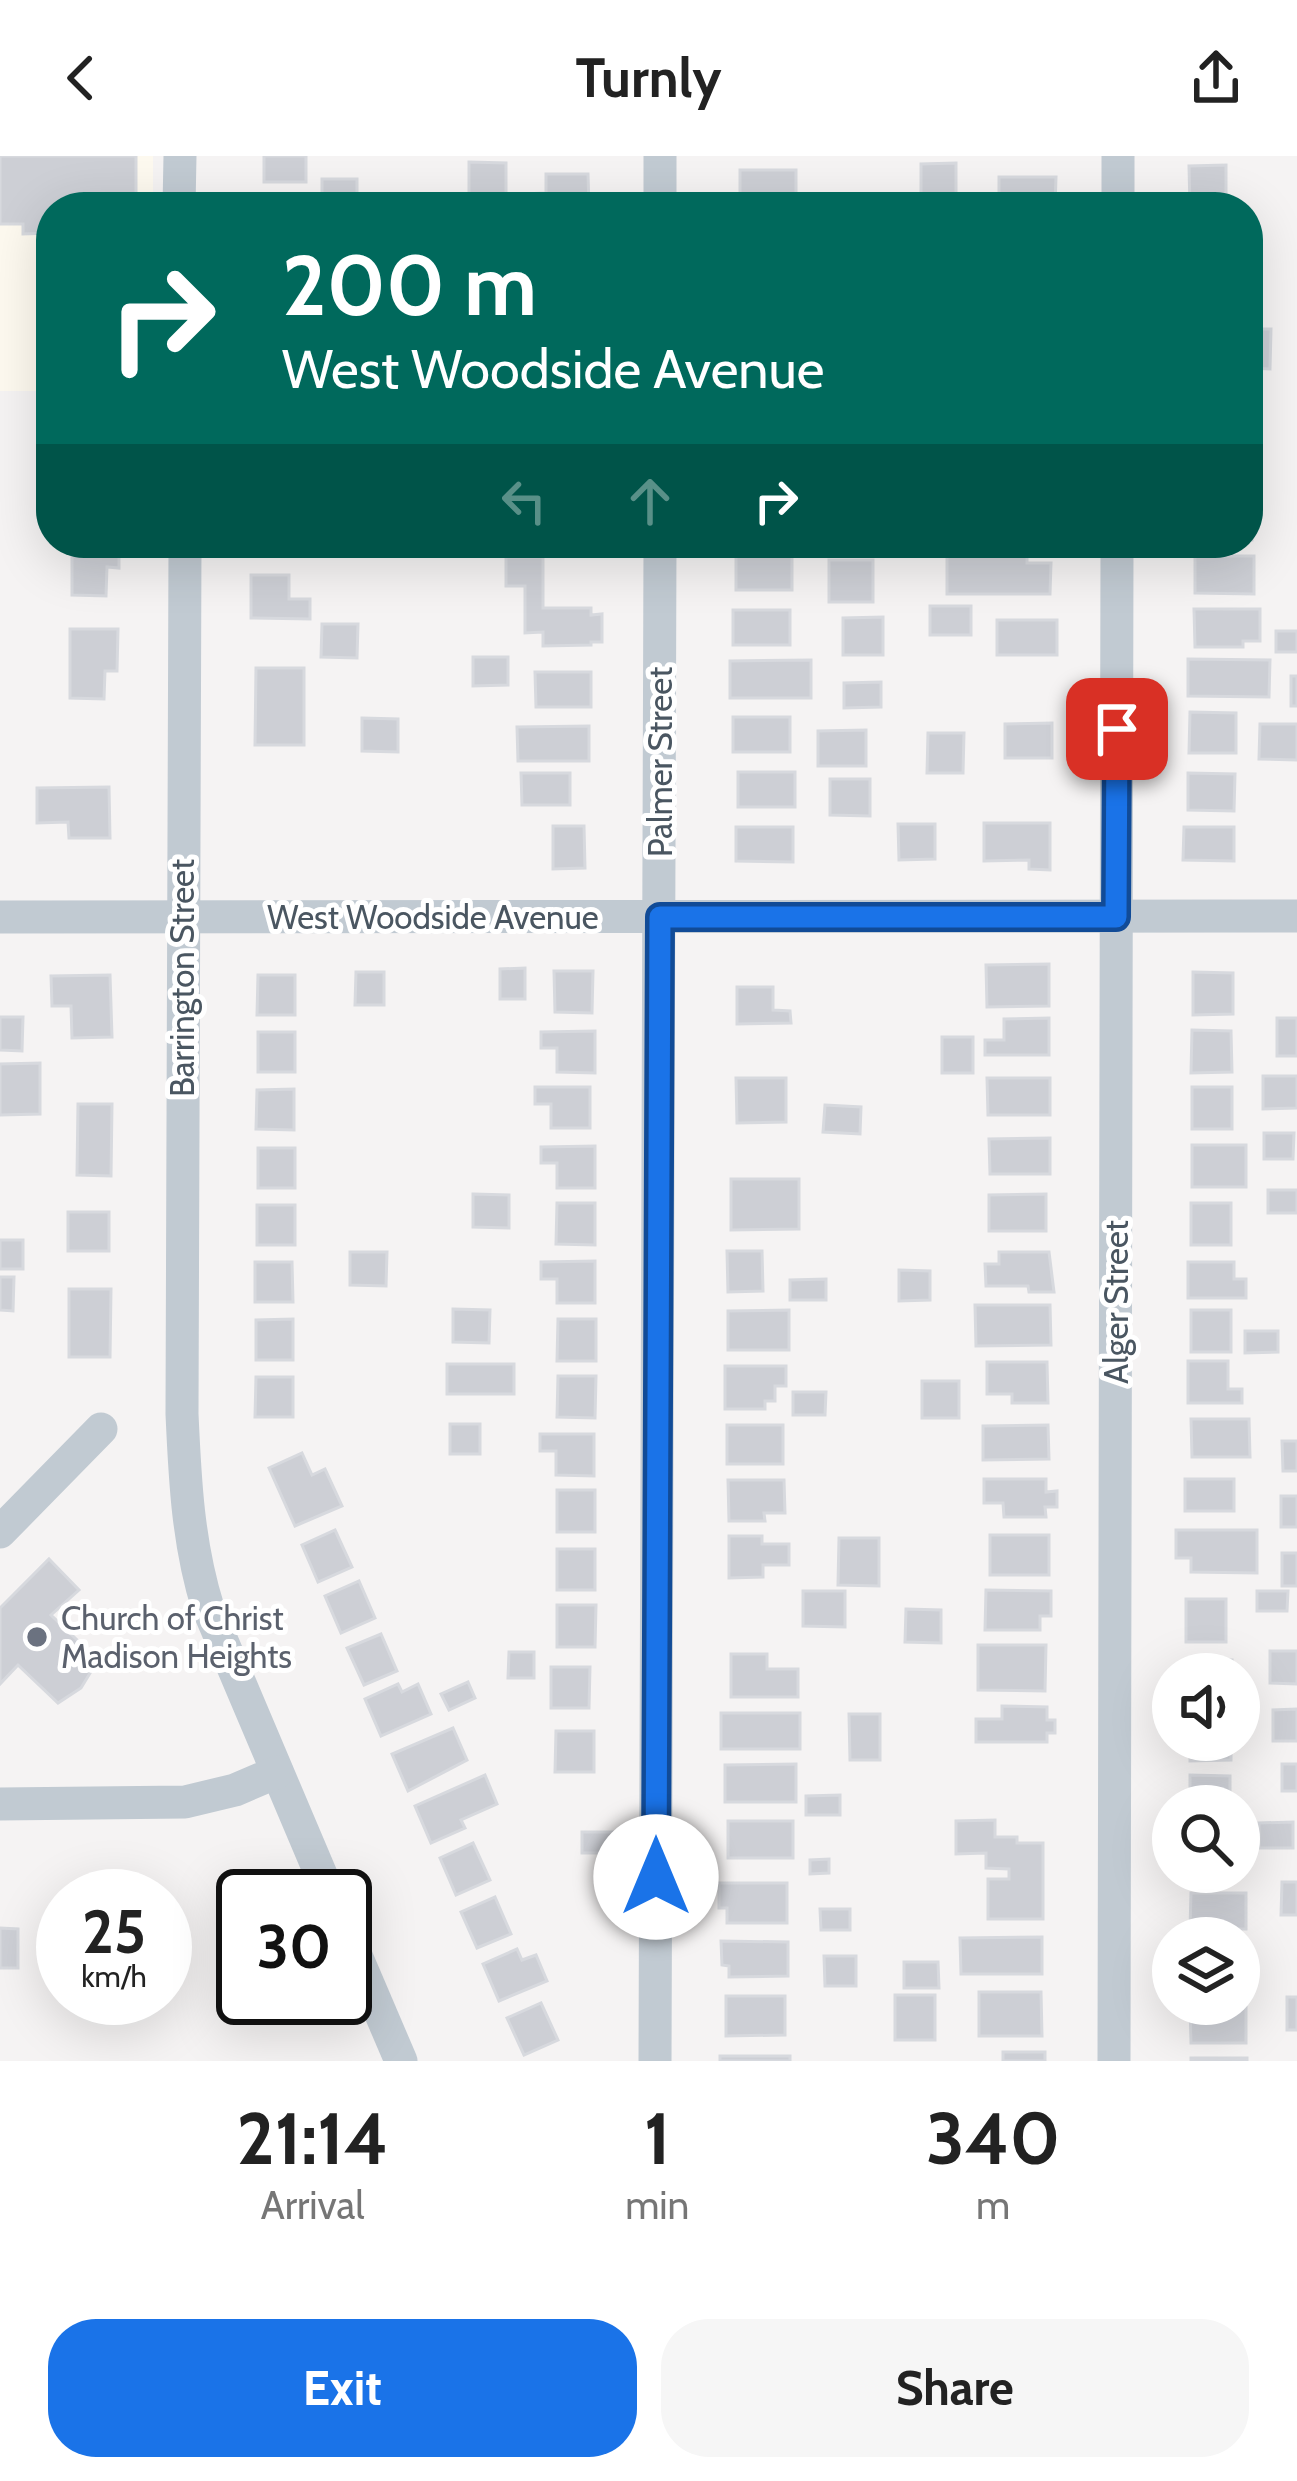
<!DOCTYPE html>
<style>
body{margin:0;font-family:Cabin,sans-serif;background:#f6f6f6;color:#222;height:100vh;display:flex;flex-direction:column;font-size:45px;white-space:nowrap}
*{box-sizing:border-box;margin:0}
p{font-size:39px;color:#767676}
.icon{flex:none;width:66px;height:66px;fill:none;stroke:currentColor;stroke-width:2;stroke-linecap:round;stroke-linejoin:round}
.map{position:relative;height:1905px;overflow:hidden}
.sheet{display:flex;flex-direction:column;background:#fff;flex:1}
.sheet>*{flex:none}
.top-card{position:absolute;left:36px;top:36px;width:1227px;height:366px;border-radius:48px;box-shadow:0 12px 48px #0002;background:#00695c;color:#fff;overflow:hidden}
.tools{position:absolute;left:1152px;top:1497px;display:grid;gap:24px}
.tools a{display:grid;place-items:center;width:108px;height:108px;border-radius:50%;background:#fff;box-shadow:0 12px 48px #0002;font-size:60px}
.speed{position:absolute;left:36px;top:1713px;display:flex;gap:24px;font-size:60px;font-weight:700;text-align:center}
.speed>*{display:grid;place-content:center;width:156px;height:156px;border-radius:50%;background:#fff;box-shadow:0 12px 48px #0002;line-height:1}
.speed small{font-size:30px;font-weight:400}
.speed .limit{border:6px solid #111;border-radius:18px;background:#fff;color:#111}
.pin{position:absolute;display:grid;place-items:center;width:102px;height:102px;color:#fff;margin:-51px;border-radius:24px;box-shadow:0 6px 18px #0006}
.me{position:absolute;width:132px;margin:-66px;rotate:0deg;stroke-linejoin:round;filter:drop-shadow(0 0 9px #0008)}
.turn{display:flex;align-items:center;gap:42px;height:252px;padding:0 48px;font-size:54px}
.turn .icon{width:156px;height:156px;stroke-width:2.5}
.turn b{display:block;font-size:84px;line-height:102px}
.lanes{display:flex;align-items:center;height:114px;padding:0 48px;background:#0003;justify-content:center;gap:60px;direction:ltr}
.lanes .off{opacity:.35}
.eta{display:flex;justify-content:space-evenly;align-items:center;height:204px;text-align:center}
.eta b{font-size:72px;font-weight:700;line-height:84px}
.button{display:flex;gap:24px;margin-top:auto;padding:24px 48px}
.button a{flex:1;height:138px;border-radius:48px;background:#1a73e8;color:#fff;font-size:48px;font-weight:700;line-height:138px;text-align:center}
.button a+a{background:#f6f6f6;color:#222}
header{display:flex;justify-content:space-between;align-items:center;height:156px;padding:0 48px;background:#fff;font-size:54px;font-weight:700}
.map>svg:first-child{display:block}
</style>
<header><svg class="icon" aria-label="back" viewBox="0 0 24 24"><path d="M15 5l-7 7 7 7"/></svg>Turnly<svg class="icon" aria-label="share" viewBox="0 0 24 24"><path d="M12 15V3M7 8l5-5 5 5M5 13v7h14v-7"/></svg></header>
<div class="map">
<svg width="1297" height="1905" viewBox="0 0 1297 1905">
<defs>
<pattern id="park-tufts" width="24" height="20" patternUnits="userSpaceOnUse" patternTransform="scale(3)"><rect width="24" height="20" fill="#c3f1d5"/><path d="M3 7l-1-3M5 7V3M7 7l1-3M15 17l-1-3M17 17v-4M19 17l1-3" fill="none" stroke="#a0c6b0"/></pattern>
</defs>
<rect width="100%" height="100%" fill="#f5f3f3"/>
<!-- commercial -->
<polygon fill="#fdf9ef" points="0,0 153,0 153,51 51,51 51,235 0,235"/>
<!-- park -->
<rect fill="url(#park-tufts)" x="218" y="387" width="210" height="8"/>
<!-- building -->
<g fill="#cdcfd5" stroke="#d7d9de" stroke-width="3">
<polygon points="0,0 136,0 136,51 51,51 51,77 23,78 23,68 0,68"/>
<rect x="264" y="0" width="42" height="26"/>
<polygon points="469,6 506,7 506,42 469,42"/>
<polygon points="956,7 956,38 921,38 921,8"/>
<polygon points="1226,9 1226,51 1190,51 1189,10"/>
<rect x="740" y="14" width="56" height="35"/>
<polygon points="546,18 588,18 589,51 524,51 524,38 546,37"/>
<polygon points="999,21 1056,21 1055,51 999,51"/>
<rect x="322" y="23" width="35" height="28"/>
<polygon points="1248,173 1271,173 1270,213 1248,212"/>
<polygon points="1248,291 1255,292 1255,330 1248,330"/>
<rect x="1248" y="346" width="4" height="38"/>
<polygon points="72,387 119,387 119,412 107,411 106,440 72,439"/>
<polygon points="947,387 1027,387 1027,407 1051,407 1050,438 947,438"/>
<rect x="736" y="400" width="56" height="34"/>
<polygon points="1195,400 1254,400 1254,438 1195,437"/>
<polygon points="506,401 543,401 543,452 591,452 591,459 602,458 602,486 591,486 591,489 543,490 543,476 525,477 525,430 506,430"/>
<rect x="829" y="404" width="44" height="42"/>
<polygon points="251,419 289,419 289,443 310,443 310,463 251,462"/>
<rect x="930" y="450" width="41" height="29"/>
<polygon points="1194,453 1260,453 1260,485 1243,485 1243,491 1195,491"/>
<rect x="733" y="454" width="57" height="35"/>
<polygon points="883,461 883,499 843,499 843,462"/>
<rect x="997" y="464" width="60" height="35"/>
<polygon points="322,468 358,468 357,502 321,501"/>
<polygon points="70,473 118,473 117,515 105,515 104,543 70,542"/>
<rect x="1276" y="475" width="21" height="21"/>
<polygon points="473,501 508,501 508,529 473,530"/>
<polygon points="1188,503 1270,504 1269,541 1188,540"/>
<polygon points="811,504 811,542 730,542 730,505"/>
<polygon points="256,512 304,512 304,589 255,589"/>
<polygon points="535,516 591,516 591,551 536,551"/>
<rect x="1291" y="520" width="6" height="30"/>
<polygon points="881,526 881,551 844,552 844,527"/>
<polygon points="1190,556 1236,557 1236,597 1189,597"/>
<rect x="733" y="561" width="57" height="35"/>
<polygon points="362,562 398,563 398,596 362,595"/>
<polygon points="1052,567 1052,602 1005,602 1005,568"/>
<polygon points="1260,568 1297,568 1297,604 1259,603"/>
<polygon points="589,570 589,605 518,605 517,571"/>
<polygon points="866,574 866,610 818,610 818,575"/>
<polygon points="928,577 964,577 963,617 927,617"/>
<rect x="738" y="616" width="57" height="35"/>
<polygon points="521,617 570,617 570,649 522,649"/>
<polygon points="1188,617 1235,618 1234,655 1188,654"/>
<polygon points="830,623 870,623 870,660 830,659"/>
<polygon points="109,631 110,682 69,682 68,666 37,667 37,632"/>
<polygon points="984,667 1050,667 1050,714 1029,713 1029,704 984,705"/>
<polygon points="898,668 935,668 935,703 899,704"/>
<polygon points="553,670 584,670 585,712 553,713"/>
<polygon points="736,671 793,671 793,706 736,705"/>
<polygon points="1184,671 1234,671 1234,705 1183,704"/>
<polygon points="1049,808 1049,850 987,851 986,809"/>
<polygon points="525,812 525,843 500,843 500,813"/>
<polygon points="554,815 593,815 592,857 555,856"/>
<polygon points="356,816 384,816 384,849 355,849"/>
<polygon points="1193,816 1233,817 1233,858 1193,859"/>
<polygon points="110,819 112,881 72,882 71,850 52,850 51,820"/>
<polygon points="258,819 295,819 295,859 257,859"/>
<polygon points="737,831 773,831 773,854 790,855 791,867 737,868"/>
<polygon points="0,861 23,861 22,895 0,894"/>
<polygon points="1049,862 1049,899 985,899 985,884 1004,884 1004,863"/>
<rect x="1277" y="862" width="20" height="38"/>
<polygon points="1192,874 1231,875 1232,916 1191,917"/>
<polygon points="595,875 595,917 557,916 557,892 541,892 541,876"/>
<rect x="258" y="876" width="37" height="40"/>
<rect x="942" y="881" width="31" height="36"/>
<polygon points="40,907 40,958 0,959 0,908"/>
<polygon points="1263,920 1297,920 1297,952 1263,953"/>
<polygon points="736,922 786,922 786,966 737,967"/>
<polygon points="987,922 1050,922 1050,959 988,959"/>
<polygon points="535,931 590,931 590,972 551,972 551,948 535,948"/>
<rect x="1192" y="931" width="40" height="42"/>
<polygon points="294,933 294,974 256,973 257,934"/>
<polygon points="78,948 112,948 111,1020 77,1019"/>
<polygon points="825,949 861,951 860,978 823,976"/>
<polygon points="1264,977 1294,977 1293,1003 1264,1003"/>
<polygon points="1050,982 1050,1018 990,1018 989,983"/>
<rect x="1192" y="989" width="54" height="42"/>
<polygon points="595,990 595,1032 557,1032 557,1007 541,1007 541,991"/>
<rect x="258" y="992" width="37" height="40"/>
<polygon points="731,1023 799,1023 799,1073 731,1074"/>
<rect x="1268" y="1034" width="29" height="23"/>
<polygon points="473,1038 509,1039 509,1072 473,1071"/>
<polygon points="1046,1038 1046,1075 989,1075 989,1039"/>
<polygon points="557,1047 595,1047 595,1089 556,1088"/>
<rect x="1191" y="1047" width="40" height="42"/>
<rect x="257" y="1049" width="38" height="40"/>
<rect x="68" y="1056" width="41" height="39"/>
<rect x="0" y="1084" width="23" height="29"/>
<polygon points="727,1095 762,1095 763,1135 728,1136"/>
<polygon points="350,1096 387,1096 386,1130 350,1129"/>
<polygon points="999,1096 1049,1096 1054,1136 1029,1136 1028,1130 986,1130 985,1108 999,1108"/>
<polygon points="595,1105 595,1147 557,1147 557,1123 541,1123 541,1106"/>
<polygon points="255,1106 292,1106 293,1146 255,1146"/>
<polygon points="1188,1106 1234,1106 1234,1123 1246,1123 1246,1142 1188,1142"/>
<polygon points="899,1114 930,1115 930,1144 899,1145"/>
<polygon points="0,1121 14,1121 13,1155 0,1154"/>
<polygon points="826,1123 826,1144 790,1144 790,1124"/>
<polygon points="69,1133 111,1133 110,1201 69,1201"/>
<polygon points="975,1149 1050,1149 1051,1189 976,1190"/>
<polygon points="453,1153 490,1154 489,1187 453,1186"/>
<polygon points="789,1154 789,1194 728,1194 728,1155"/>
<rect x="1191" y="1154" width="40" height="42"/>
<polygon points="293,1163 293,1204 256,1204 256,1164"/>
<polygon points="558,1163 596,1163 596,1205 557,1205"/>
<polygon points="1245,1175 1278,1175 1278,1196 1245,1197"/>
<polygon points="1188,1205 1228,1205 1228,1233 1242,1233 1242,1247 1188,1247"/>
<polygon points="987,1206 1047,1206 1048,1247 1012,1247 1012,1238 987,1238"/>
<rect x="447" y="1208" width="67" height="30"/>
<polygon points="725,1210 786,1210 786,1230 775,1230 775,1245 765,1245 765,1253 725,1253"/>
<polygon points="558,1220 596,1220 595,1262 557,1261"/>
<polygon points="256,1221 293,1221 293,1261 255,1261"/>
<rect x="922" y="1225" width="37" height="37"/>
<polygon points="793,1236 826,1236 825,1259 793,1259"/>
<polygon points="1191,1263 1249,1263 1250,1301 1192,1301"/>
<rect x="450" y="1268" width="30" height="30"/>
<rect x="727" y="1269" width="56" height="39"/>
<polygon points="1048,1269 1049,1303 983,1304 983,1270"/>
<polygon points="540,1278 594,1278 594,1320 556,1319 556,1295 540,1295"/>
<polygon points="1282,1285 1297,1285 1297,1315 1283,1315"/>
<polygon points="302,1297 312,1319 325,1313 342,1350 295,1370 269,1312"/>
<polygon points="984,1323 1046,1323 1046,1336 1057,1335 1057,1351 1045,1351 1046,1361 1004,1361 1003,1347 984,1347"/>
<rect x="1185" y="1323" width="49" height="32"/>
<polygon points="728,1324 784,1324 785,1357 764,1357 765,1365 729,1365"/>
<rect x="557" y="1334" width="38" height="42"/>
<rect x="1281" y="1340" width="16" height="31"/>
<polygon points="335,1374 352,1411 318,1426 302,1389"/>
<polygon points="1176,1374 1257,1374 1257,1417 1191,1416 1191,1402 1176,1402"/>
<rect x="990" y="1379" width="59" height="40"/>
<polygon points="729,1380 762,1380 762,1388 789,1388 789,1409 763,1409 763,1421 729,1422"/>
<polygon points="839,1382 879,1382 879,1430 838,1429"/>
<rect x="557" y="1393" width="38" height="41"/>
<rect x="1282" y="1397" width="15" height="33"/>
<polygon points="49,1403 79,1434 51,1459 98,1504 81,1532 58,1547 18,1509 0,1528 0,1452"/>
<polygon points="359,1425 375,1462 341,1477 325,1440"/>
<polygon points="986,1434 1051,1435 1051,1460 1040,1460 1040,1474 985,1474"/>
<polygon points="803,1435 845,1435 845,1471 803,1470"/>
<polygon points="1257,1435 1288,1435 1287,1455 1257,1455"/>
<rect x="1186" y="1443" width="40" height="43"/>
<polygon points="557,1449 596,1449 595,1491 557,1491"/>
<polygon points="906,1453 941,1454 941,1487 905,1486"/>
<polygon points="381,1478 397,1515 364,1529 347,1492"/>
<polygon points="978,1489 1046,1489 1045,1535 978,1534"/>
<polygon points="1270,1495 1297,1495 1297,1528 1270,1527"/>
<polygon points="509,1496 534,1496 534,1522 508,1522"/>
<polygon points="731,1498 767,1498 767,1513 798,1513 798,1541 731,1541"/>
<rect x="1192" y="1504" width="40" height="14"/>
<polygon points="551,1511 590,1511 589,1552 551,1552"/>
<polygon points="468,1526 475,1542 449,1554 441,1538"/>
<polygon points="398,1528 402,1536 418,1528 431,1558 381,1580 365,1543"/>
<polygon points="1002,1550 1047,1551 1047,1564 1055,1564 1055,1577 1047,1577 1047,1586 976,1586 976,1563 1002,1563"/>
<polygon points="1297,1553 1297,1585 1273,1585 1273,1554"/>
<rect x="721" y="1557" width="79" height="36"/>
<polygon points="849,1558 880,1558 880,1604 850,1604"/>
<polygon points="453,1572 467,1604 408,1635 392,1598"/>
<polygon points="556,1575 594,1575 594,1616 555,1616"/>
<polygon points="1190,1584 1231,1584 1231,1604 1190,1605"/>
<polygon points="796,1608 796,1646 725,1646 725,1609"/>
<rect x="1282" y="1608" width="15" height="27"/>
<polygon points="485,1619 497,1648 461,1664 465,1672 431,1687 415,1650"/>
<polygon points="1190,1619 1230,1620 1230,1650 1190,1650"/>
<polygon points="840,1639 840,1659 806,1659 806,1640"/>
<polygon points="995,1664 995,1681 1017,1681 1017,1687 1043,1687 1043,1763 988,1763 988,1723 1009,1723 1009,1713 986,1712 986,1697 956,1698 956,1665"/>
<rect x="728" y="1665" width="65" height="37"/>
<polygon points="1293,1666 1293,1692 1259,1692 1259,1667"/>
<rect x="582" y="1676" width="31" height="21"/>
<polygon points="473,1687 490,1724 456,1739 440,1702"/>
<polygon points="829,1703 829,1717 810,1718 810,1704"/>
<polygon points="1282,1726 1297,1726 1297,1759 1281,1759"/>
<polygon points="719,1727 787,1727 787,1767 727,1767 727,1752 719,1752"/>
<polygon points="1191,1737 1246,1737 1246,1773 1190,1773"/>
<polygon points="495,1741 511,1778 477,1792 461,1756"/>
<polygon points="820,1753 850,1753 850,1774 821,1774"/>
<polygon points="0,1772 18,1773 18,1812 0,1812"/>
<polygon points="1042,1781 1042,1818 961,1818 960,1782"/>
<polygon points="721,1785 788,1786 788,1820 729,1821 729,1810 722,1809"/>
<polygon points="517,1793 522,1804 536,1799 547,1825 499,1845 483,1808"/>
<rect x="1239" y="1795" width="7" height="36"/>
<polygon points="824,1800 856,1800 856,1830 825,1830"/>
<polygon points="904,1806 938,1806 939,1832 904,1832"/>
<polygon points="979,1836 1041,1836 1042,1880 979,1880"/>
<rect x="895" y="1839" width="40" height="45"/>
<polygon points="726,1840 785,1840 785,1879 726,1880"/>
<rect x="1287" y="1841" width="10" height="33"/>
<polygon points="541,1847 558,1884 524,1899 507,1862"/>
<polygon points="1190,1851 1246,1851 1246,1887 1191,1887"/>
<rect x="1003" y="1896" width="42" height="9"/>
<rect x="720" y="1900" width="70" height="5"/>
<rect x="1191" y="1902" width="56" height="3"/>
</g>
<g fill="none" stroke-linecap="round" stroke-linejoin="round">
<!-- minor -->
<g stroke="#c1cad2" stroke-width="33">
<polyline points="179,51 180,0"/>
<polyline points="660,51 660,0"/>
<polyline points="1118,51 1118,0"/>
<path d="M185 387 182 1258C185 1325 188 1388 208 1452L330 1740"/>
<polyline points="0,761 1297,760"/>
<polyline points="0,1376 101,1273"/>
<polyline points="0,1648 185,1646 235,1634 277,1616"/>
<polyline points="345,1774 401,1905"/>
<polyline points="655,1905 660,387"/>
<polyline points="1114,1905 1117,387"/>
</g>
</g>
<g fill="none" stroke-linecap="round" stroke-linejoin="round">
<defs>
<polyline id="route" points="656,1721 660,761 1116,761 1117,573"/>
</defs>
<!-- route casing -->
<use href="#route" stroke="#114b97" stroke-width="30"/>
<!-- route -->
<use href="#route" stroke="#1a73e8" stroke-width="21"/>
</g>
<!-- markers -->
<circle fill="#6b7280" stroke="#fff" stroke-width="4.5" cx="37" cy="1481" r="12"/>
<g text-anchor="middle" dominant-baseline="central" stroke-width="10" stroke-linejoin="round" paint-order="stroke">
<!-- street labels -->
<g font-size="33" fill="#4a5661" stroke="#fff">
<text transform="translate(660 606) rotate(-90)">Palmer Street</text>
<text x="433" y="761">West Woodside Avenue</text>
<text transform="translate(182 822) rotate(-90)">Barrington Street</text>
<text transform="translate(1116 1146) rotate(-90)">Alger Street</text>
</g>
<!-- worship labels -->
<g font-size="33" fill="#5b616d" stroke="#fff" text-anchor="start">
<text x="61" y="1462">Church of Christ<tspan x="61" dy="38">Madison Heights</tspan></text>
</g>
</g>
</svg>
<div class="tools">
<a><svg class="icon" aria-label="sound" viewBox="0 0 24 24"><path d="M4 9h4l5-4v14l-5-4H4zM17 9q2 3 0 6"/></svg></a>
<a><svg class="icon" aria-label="search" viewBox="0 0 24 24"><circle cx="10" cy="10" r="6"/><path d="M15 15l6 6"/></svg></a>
<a><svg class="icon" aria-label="layers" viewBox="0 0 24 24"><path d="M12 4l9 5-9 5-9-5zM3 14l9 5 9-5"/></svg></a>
</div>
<div class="speed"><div>25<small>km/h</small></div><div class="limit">30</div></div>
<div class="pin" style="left:1117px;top:573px;background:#d93025"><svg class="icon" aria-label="arrive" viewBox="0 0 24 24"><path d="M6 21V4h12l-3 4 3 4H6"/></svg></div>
<svg class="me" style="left:656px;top:1721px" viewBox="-20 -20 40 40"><circle r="19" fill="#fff"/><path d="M0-13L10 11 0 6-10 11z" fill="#1a73e8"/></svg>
<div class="top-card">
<div class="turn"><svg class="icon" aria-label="right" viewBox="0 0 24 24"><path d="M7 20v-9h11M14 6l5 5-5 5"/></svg><div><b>200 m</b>West Woodside Avenue</div></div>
<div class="lanes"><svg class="icon off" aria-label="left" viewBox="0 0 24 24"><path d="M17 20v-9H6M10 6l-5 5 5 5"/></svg><svg class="icon off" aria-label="ahead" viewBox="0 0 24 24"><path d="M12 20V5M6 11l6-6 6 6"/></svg><svg class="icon" aria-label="right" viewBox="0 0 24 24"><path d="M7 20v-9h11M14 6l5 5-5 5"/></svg></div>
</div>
</div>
<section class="sheet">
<div class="eta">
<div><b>21:14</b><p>Arrival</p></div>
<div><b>1</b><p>min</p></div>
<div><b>340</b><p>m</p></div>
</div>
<div class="button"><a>Exit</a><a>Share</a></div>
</section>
